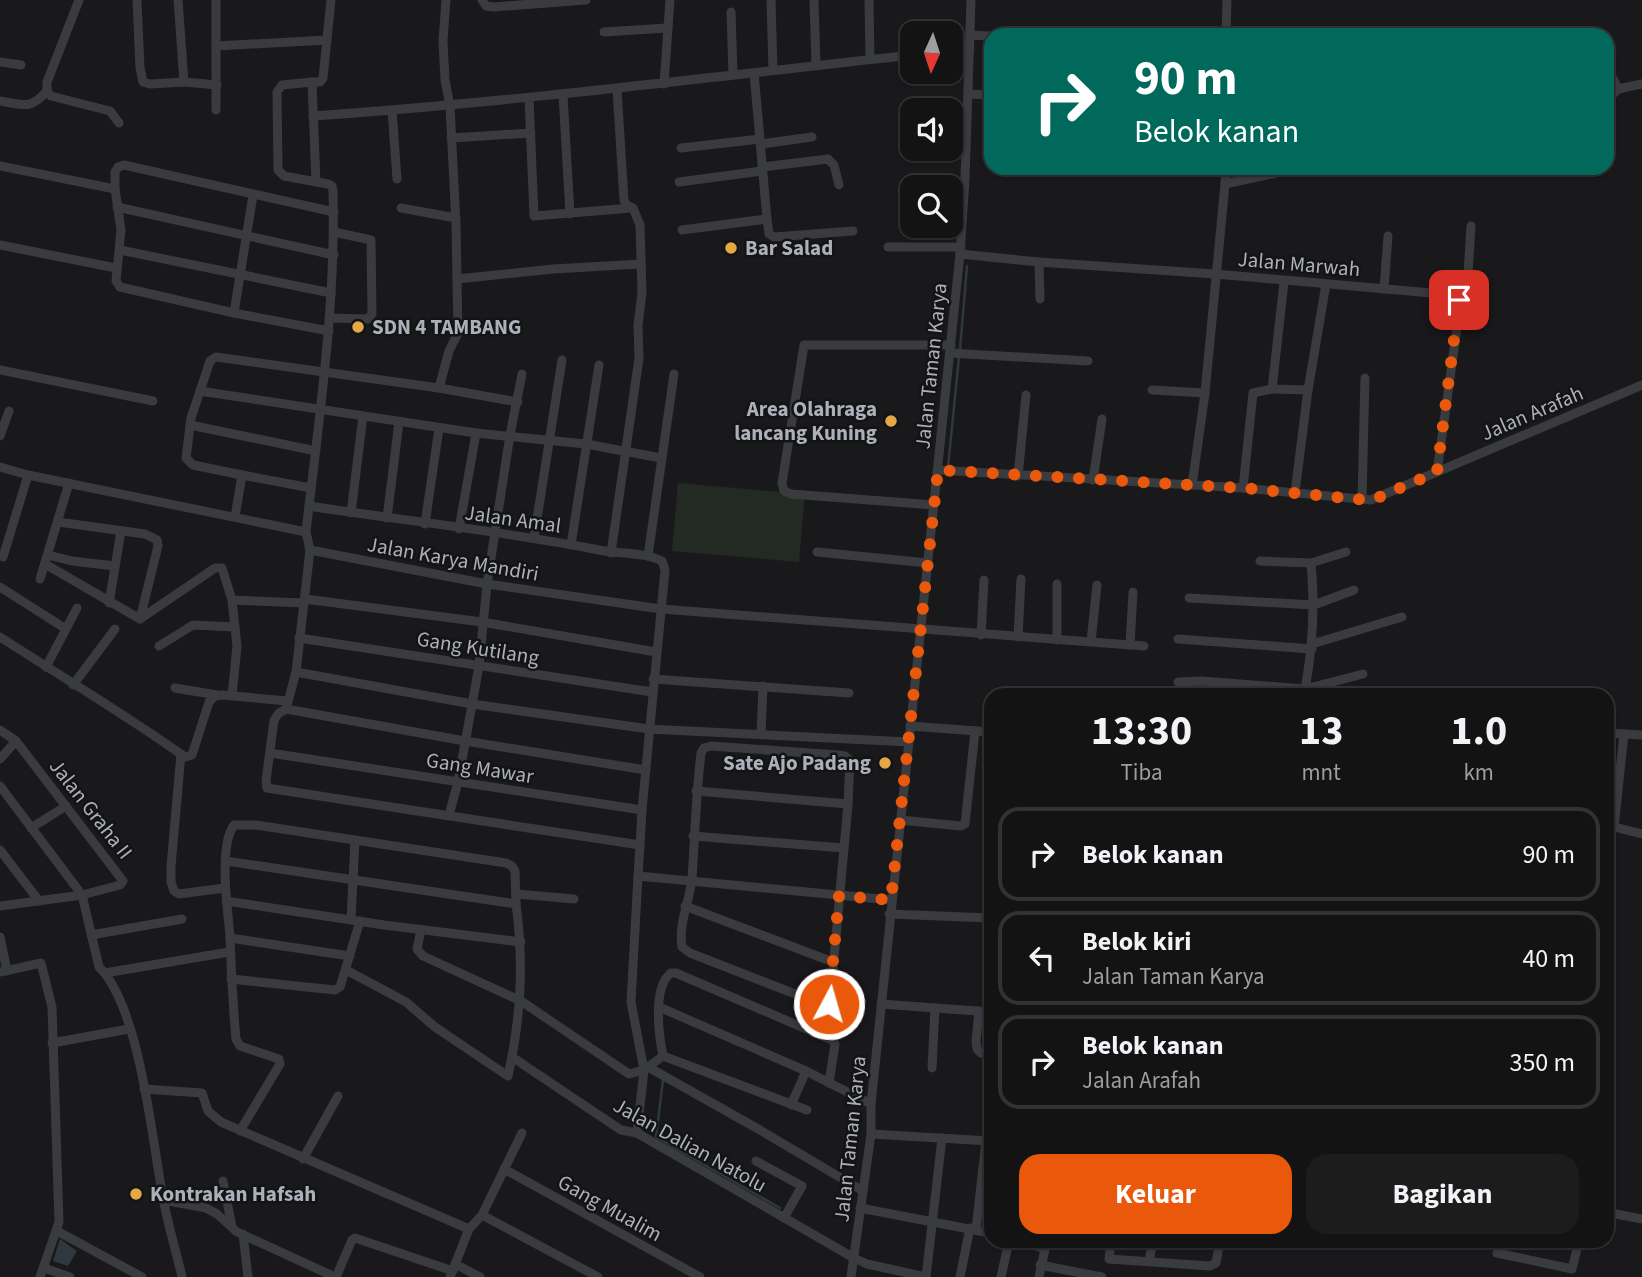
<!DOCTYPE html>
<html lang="id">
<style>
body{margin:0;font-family:"Source Sans 3",sans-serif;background:#1c1c1d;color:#f1f3f6;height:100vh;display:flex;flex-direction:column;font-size:26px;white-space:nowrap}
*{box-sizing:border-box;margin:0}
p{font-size:23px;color:#9d9ea0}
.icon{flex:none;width:38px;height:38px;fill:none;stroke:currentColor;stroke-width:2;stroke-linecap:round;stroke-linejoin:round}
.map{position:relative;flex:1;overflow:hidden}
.side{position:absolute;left:984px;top:688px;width:630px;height:560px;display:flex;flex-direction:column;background:#131314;border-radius:21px;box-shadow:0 2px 5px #0004,0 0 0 2px #323234}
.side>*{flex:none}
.top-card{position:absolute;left:984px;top:28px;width:630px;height:147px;border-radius:21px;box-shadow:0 2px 5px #0004,0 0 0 2px #323234;background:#00695c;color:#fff;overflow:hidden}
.needle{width:46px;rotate:183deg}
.controls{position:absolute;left:900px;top:21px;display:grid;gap:14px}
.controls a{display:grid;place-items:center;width:63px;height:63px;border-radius:14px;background:#131314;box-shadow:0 2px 5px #0004,0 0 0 2px #323234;font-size:35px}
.pin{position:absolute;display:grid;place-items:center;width:60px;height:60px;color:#fff;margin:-30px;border-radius:14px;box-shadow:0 4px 10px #0006}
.me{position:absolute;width:77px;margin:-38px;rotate:6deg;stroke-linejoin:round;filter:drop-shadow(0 0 5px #0008)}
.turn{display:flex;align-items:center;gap:24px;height:147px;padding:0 35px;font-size:32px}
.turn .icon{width:91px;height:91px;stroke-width:2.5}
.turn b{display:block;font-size:49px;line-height:60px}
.eta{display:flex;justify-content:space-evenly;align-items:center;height:119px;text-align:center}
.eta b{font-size:42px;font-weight:700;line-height:49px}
.cta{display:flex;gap:14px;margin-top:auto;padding:14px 35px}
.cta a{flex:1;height:80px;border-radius:21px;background:#ea580c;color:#fff;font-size:28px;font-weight:700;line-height:80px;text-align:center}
.cta a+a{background:#1c1c1d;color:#f1f3f6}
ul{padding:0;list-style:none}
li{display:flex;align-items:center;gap:21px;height:94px;margin:0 14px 10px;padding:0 21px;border:4px solid #323234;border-radius:21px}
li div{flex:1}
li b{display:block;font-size:26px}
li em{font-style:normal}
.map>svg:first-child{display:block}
</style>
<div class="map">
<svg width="1642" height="1277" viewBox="0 0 1642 1277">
<rect width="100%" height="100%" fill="#19191b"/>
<!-- green -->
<polygon fill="#232a23" points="678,483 805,494 799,562 672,551"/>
<!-- water -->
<polygon fill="#2f383e" points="60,1239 77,1251 68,1266 53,1261"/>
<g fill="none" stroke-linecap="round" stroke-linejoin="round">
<!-- stream -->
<g stroke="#2f383e" stroke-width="2.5">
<polyline points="960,350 967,266"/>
<polyline points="948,467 959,357"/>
<polyline points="663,1080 656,1137 780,1208"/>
</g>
<!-- minor -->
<g stroke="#3a3b3f" stroke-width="9">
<polyline points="137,0 140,68 143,82 150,84 184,82 217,85"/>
<polyline points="178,0 184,82"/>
<polyline points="482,0 486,6 493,7 586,0"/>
<polyline points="771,0 773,70"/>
<polyline points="814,1 816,65"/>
<polyline points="869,1 870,59"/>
<polyline points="731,12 733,74"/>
<polyline points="604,32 667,28"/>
<polyline points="970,35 990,36"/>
<polyline points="1226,35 1227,0"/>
<polyline points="216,46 327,40"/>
<polyline points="950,50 970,48"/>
<polyline points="0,62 21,65"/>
<polyline points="1606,64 1618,89"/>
<polyline points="754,73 767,219"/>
<polyline points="664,84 670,0"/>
<polyline points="47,91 47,82 79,0"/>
<polyline points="47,91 51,96 110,111 119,123"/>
<polyline points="968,94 990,95"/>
<polyline points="563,95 570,214"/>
<polyline points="529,98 534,216 631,208"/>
<path d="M0 101C24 105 30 110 47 91"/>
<polyline points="1606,101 1618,89 1642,84"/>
<polyline points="216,110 216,0"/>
<polyline points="392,110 397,179"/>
<path d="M313 116C513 102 712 77 912 55"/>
<polyline points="451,138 531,133"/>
<polyline points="761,144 812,137"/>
<polyline points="681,148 760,139"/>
<polyline points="0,166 115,189"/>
<polyline points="762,167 828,159 834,165 839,185"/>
<polyline points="316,182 312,82 320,82 323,78 331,0"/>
<polyline points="679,182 762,171"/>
<polyline points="1225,184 1226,168"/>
<polyline points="117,207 334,255"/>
<polyline points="401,208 456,218"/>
<polyline points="682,230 767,219 769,234 774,237 853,231"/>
<polyline points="0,245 116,268"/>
<polyline points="888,247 961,247"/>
<polyline points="120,250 331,293"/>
<polyline points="960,254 1039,262 1215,274 1454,295 1458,298 1460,306 1437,472"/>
<polyline points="1039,262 1040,299"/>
<polyline points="457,279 553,269 641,264"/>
<polyline points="1284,282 1272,389 1308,390"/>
<polyline points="1384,289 1388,236"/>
<polyline points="1458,298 1467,290 1471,226"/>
<polyline points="234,313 253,195"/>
<polyline points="330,318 368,319 372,314 371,240 334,232"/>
<polyline points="329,331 234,313 120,287 116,281 121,230 115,189 115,172 118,167 124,165 334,212"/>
<polyline points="950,353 1088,361"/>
<polyline points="0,370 153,401"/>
<polyline points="439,388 449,351 458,333 456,224 450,106 445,80 443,41 446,0"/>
<polyline points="1152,390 1205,393"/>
<polyline points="200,391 476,433 586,444 661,458"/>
<polyline points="190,425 316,451"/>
<polyline points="0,436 9,411"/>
<polyline points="0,467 28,475 306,532 310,550 487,584 661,609 1144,646"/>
<polyline points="938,470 1243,488 1371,500 1642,385"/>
<polyline points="242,475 193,465 186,458 191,418 210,361 216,357 439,388 518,402"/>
<polyline points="1018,476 1026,395"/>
<polyline points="1093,480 1102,419"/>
<polyline points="1192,485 1205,393 1225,184 1300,168"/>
<polyline points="1243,488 1253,393 1272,389"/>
<polyline points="1295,492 1308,390 1326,284"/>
<polyline points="1362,499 1365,378"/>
<polyline points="934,505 791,494 784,491 782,483 804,345 951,345"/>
<path d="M309 506C406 521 503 531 599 550 619 554 643 552 662 561L665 570 642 810"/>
<polyline points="351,513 363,416"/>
<polyline points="235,517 242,475 311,488"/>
<polyline points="387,518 399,422"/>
<polyline points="58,522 145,534 157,540 158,546 140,619"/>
<polyline points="425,524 439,428"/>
<polyline points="459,529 476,433"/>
<path d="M306 532C319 418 336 305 333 191L332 186 328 184 284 176 278 170 277 92 282 85 312 82"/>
<polyline points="534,538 562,360"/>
<polyline points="571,545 599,365"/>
<polyline points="817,552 928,563"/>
<polyline points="611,553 639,358 638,325 642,293 640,225 633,208 626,205 624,200 617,89"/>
<polyline points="48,555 72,561 115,566"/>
<polyline points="648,556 674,374"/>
<polyline points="3,557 28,475"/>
<polyline points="1260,561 1311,563 1346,552"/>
<path d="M1311 563C1315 606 1313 646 1305 689L1363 674"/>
<polyline points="45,564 140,619 215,568 222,568 232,600 237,646 232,696"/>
<polyline points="40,579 69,483"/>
<polyline points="0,587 66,629"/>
<polyline points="1189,598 1314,605 1354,590"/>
<polyline points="305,599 482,622 656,652"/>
<polyline points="232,600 304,603"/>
<polyline points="109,603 121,531"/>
<polyline points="981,635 984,580"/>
<path d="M0 637C62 677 125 714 185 757L192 755 209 702 215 696 223 695 287 701"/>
<polyline points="1018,637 1021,579"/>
<polyline points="299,638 652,692"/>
<polyline points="1178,639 1312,649"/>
<polyline points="1057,640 1057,584"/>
<polyline points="1091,642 1097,585"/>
<polyline points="1312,644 1402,617"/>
<polyline points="1130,645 1133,592"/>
<polyline points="159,646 193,625 235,627"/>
<polyline points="46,667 77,608"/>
<polyline points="296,672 472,704 649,729 909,742"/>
<polyline points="653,679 849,693"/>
<polyline points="1178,682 1202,681 1305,689 1305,695"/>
<polyline points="73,685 115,629"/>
<polyline points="175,688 217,695"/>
<polyline points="286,709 465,741 646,770"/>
<polyline points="910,726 990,732"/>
<polyline points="0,730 16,741 123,881 120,885 82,895 0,906"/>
<polyline points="1606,733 1642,735"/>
<polyline points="761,735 763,686"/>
<path d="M711 746 838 755 845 756 850 760 848 804 830 1002 826 1006 690 953 682 947C678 923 690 901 692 878 695 836 696 794 701 753L704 748Z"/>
<polyline points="270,753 642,810 640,845 267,788 266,781 274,720 279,713 286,709 296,672 310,550"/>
<polyline points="181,754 171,866 171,882 174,891 179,894 225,888"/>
<polyline points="0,759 16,741"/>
<path d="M0 786 82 895 99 967C140 1007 152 1140 163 1198 168 1225 176 1251 182 1277"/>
<polyline points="696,791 848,804"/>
<polyline points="449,815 458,782 479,666 487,584 510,435 522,374"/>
<polyline points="900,820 961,826 965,824 975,731"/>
<polyline points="1606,825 1642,834"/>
<polyline points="1614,827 1624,734"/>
<polyline points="31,828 66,806"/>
<polyline points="693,836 844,848"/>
<polyline points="640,845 638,876 891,900"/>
<polyline points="0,850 39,901"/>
<path d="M226 861 516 904C524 964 521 1017 508 1076L435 1027 406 1002 346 970"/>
<polyline points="517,894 574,899"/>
<polyline points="226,901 384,925 521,942"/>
<polyline points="685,906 833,962"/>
<polyline points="889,914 990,918"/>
<polyline points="351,919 355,841"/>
<polyline points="421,930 417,949 423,956 521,1001 629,1074 644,1070 631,1002 638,876"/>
<polyline points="91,935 182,919"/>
<polyline points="0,937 7,971"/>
<polyline points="230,938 350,956"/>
<polyline points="0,972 41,963 52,1007 59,1222 40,1277"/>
<polyline points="105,973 229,952"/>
<polyline points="231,979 335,990 340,987 360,921"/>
<polyline points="881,1004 990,1012"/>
<polyline points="659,1007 806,1071 871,1104"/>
<polyline points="979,1011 976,1042 977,1049 981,1053 990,1055"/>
<polyline points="52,1043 129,1029"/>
<polyline points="663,1056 807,1110"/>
<polyline points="512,1057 621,1130 637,1133 854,1258 867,1264 926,1277"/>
<polyline points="648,1067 760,1130 863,1191"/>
<polyline points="932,1068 935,1008"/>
<polyline points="144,1089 202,1093 208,1111 221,1122 469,1229"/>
<polyline points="791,1105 806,1071"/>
<path d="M240 1131 280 1064 279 1059 240 1046 236 1039C233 1005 231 971 230 937 228 910 218 847 234 825H256L506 863 512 866 515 871 516 904"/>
<path d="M637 1133 644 1070 663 1056C659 1036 652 987 671 973H676L832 1040 835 1044 829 1083"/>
<polyline points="871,1134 990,1141"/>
<polyline points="303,1159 338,1096"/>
<polyline points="756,1161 802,1186 784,1218"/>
<polyline points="504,1169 700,1277"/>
<polyline points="223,1181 232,1227"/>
<polyline points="163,1200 206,1208 217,1214 237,1232 335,1277"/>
<polyline points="860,1208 990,1233"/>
<polyline points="1606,1212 1642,1219"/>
<polyline points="482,1215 522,1133"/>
<polyline points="976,1229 986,1141"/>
<polyline points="57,1231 142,1277"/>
<polyline points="243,1234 248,1277"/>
<polyline points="1022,1241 1045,1249 1047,1241"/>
<polyline points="1111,1241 1109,1259 1210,1266 1216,1263 1220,1241"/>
<polyline points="1499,1241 1497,1253 1572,1269 1579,1241"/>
<polyline points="1149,1261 1153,1241"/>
<polyline points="455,1264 480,1277"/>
<polyline points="1040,1265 1102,1277"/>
<polyline points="44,1268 70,1277"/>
<polyline points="336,1277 352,1240 355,1238 453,1271"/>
<polyline points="450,1277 469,1229 482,1215 598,1277"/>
<polyline points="851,1277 871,1134 871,1104 960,254 965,179 971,0"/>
<polyline points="926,1277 942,1138"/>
<polyline points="960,1277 970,1228"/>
<polyline points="1001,1277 1009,1241"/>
<polyline points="1039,1277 1045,1249"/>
</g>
</g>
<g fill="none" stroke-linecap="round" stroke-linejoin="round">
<!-- route -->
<polyline stroke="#ea580c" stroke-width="12" stroke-dasharray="0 21.6" points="829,1004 839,896 891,900 938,470 1243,488 1367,500 1377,498 1437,472 1459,300"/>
</g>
<!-- markers -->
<g fill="#e6a745" stroke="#141416" stroke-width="2.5">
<circle cx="731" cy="248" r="7"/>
<circle cx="358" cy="327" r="7"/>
<circle cx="891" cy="421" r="7"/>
<circle cx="885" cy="763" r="7"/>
<circle cx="136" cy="1194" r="7"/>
</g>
<g text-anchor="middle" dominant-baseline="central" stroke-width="5" stroke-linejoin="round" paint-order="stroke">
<!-- poi labels -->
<g font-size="21" font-weight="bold" fill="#acb1b9" stroke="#141416" text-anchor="start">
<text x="745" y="248">Bar Salad</text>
<text x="372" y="327">SDN 4 TAMBANG</text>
<text x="877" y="409" text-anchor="end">Area Olahraga<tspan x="877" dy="24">lancang Kuning</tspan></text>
<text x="871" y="763" text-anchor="end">Sate Ajo Padang</text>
<text x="150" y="1194">Kontrakan Hafsah</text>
</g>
<!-- street labels -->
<g font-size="21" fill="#acb1b9" stroke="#141416">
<text transform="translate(1299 264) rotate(5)">Jalan Marwah</text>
<text transform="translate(931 366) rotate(-84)">Jalan Taman Karya</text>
<text transform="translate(1532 413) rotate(-23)">Jalan Arafah</text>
<text transform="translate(513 519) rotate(8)">Jalan Amal</text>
<text transform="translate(453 559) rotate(10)">Jalan Karya Mandiri</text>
<text transform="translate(478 648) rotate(9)">Gang Kutilang</text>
<text transform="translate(480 768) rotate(9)">Gang Mawar</text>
<text transform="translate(91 809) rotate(52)">Jalan Graha II</text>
<text transform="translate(850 1139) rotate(-84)">Jalan Taman Karya</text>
<text transform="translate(690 1145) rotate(29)">Jalan Dalian Natolu</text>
<text transform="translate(610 1208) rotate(29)">Gang Mualim</text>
</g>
</g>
</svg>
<div class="controls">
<a><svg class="needle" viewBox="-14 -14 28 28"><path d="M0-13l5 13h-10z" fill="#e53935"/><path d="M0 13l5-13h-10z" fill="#9d9ea0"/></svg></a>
<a><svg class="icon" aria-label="sound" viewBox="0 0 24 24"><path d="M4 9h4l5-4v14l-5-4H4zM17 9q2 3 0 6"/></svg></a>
<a><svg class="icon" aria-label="search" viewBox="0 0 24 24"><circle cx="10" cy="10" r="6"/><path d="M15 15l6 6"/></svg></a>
</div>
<div class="pin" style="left:1459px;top:300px;background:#d93025"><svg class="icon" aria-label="arrive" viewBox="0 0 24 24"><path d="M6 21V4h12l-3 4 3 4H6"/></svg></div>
<svg class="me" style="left:829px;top:1004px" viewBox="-20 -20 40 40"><circle r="17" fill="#ea580c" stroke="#fff" stroke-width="3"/><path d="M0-11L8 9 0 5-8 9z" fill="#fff"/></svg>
<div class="top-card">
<div class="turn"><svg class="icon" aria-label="right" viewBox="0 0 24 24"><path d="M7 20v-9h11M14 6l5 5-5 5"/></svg><div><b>90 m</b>Belok kanan</div></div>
</div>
<section class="side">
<div class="eta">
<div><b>13:30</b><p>Tiba</p></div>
<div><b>13</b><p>mnt</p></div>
<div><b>1.0</b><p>km</p></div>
</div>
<ul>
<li><svg class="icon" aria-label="right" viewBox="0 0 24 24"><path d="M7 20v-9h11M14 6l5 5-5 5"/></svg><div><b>Belok kanan</b></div><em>90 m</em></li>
<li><svg class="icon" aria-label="left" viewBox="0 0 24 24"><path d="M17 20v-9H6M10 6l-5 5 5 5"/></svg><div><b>Belok kiri</b><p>Jalan Taman Karya</p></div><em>40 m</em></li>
<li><svg class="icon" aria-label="right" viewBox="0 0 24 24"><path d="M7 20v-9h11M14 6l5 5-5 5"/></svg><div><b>Belok kanan</b><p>Jalan Arafah</p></div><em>350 m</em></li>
</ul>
<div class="cta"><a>Keluar</a><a>Bagikan</a></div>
</section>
</div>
